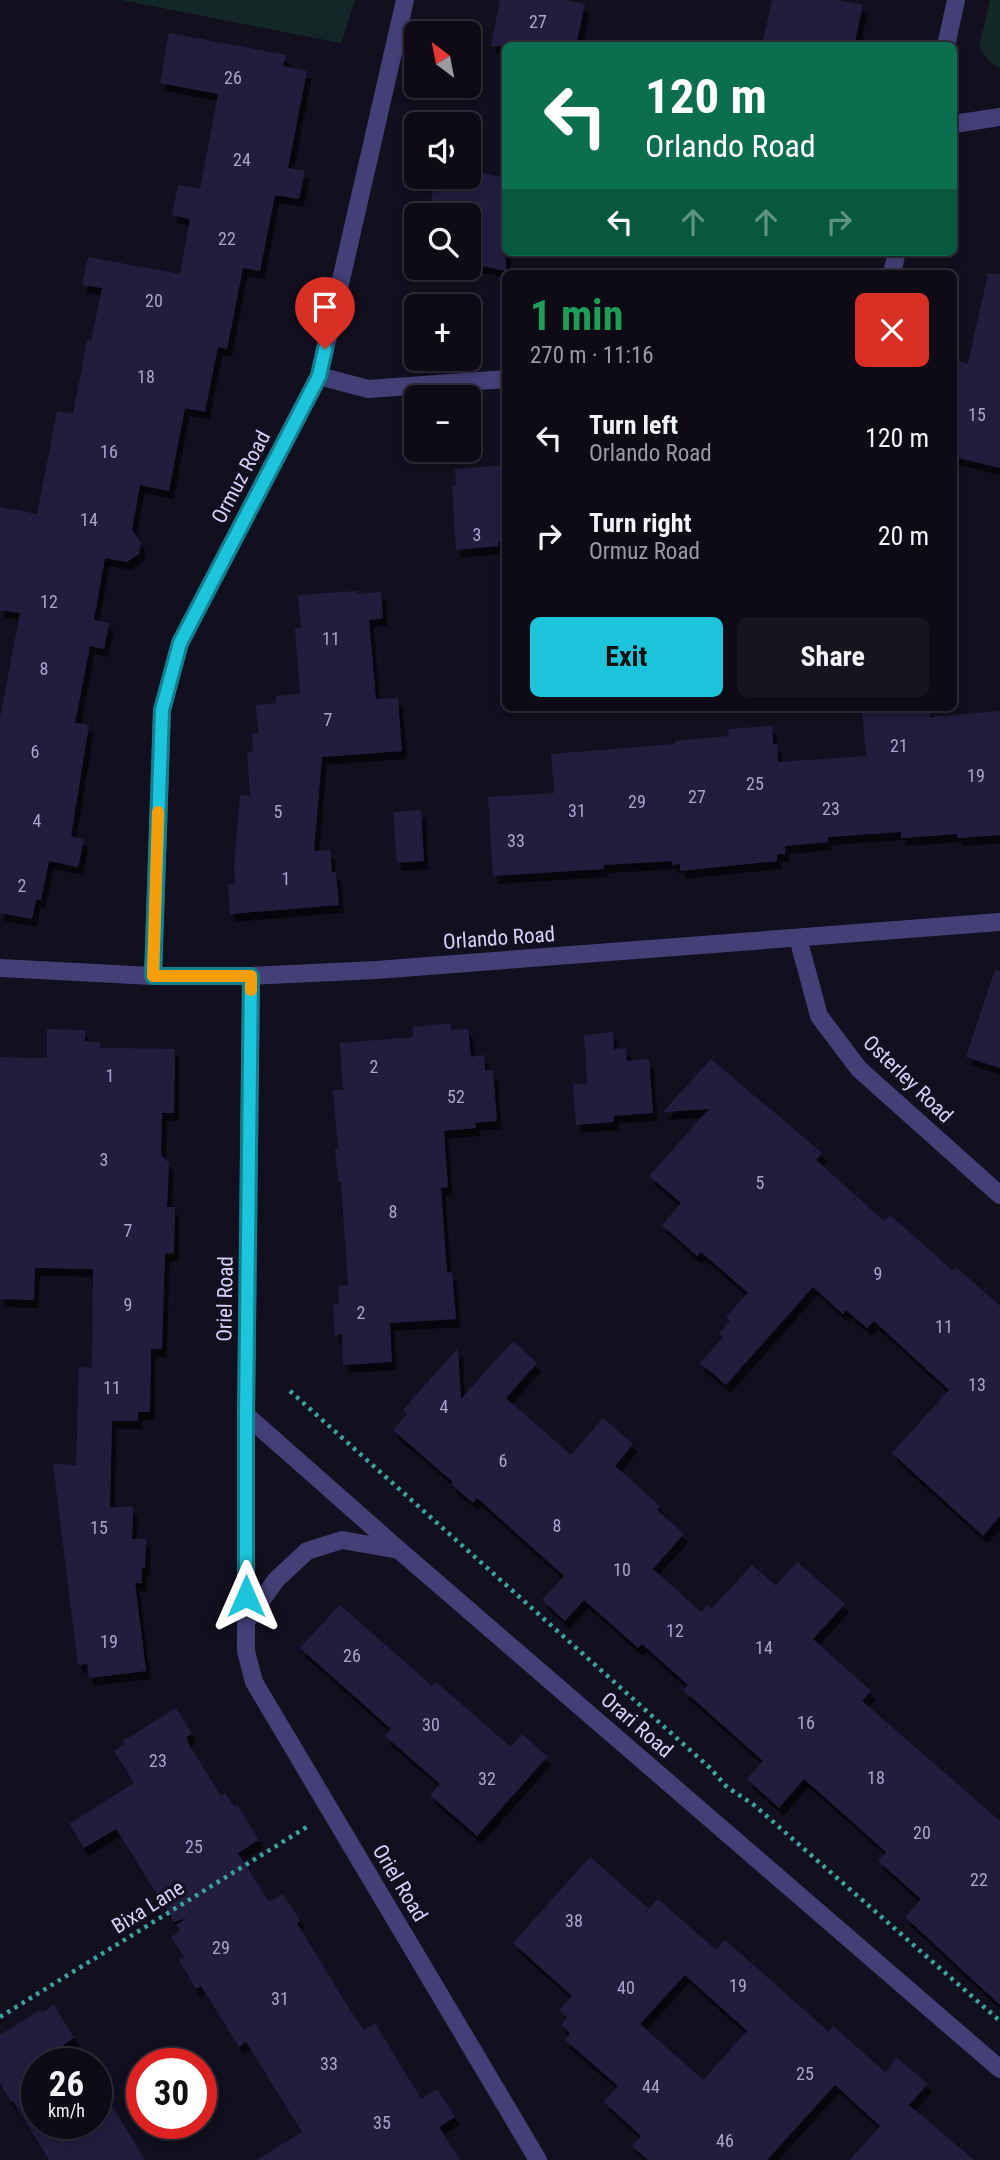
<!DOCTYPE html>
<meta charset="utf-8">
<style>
body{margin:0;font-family:"Roboto Condensed",sans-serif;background:#17141f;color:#f1f3f6;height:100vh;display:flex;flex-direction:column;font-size:26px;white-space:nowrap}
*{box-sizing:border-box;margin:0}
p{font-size:23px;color:#9b9ba1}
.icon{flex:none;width:38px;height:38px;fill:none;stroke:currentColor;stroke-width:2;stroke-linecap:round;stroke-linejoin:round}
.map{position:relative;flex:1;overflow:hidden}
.side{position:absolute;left:502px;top:270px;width:455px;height:441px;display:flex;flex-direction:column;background:#0e0b16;border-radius:10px;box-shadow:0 4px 10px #0003,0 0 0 2px #2e2b35}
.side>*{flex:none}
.banner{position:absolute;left:502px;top:42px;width:455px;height:214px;border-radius:10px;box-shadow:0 4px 10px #0003,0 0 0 2px #2e2b35;background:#0b6e4f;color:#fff;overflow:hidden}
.needle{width:46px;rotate:328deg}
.fabs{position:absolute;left:404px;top:21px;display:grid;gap:14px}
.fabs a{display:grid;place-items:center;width:77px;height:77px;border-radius:10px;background:#0e0b16;box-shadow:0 4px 10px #0003,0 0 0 2px #2e2b35;font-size:35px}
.speed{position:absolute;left:21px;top:2048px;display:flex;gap:14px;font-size:35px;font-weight:700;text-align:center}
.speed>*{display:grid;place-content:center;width:91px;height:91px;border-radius:50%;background:#0e0b16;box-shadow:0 4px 10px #0003,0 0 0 2px #2e2b35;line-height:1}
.speed small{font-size:18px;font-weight:400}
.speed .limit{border:10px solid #d22;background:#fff;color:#111}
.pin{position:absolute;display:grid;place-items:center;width:60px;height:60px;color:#fff;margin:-72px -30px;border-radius:50% 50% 50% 0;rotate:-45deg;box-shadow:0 0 7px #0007}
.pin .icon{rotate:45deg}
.me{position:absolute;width:77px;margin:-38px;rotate:0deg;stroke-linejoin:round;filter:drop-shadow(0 0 5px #0008)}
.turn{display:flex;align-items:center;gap:24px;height:147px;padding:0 28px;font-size:32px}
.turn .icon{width:91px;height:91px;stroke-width:2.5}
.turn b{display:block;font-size:49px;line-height:60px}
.lanes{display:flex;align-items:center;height:66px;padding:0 28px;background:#0003;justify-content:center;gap:35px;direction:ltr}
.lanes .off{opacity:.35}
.round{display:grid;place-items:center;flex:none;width:74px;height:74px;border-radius:10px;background:#17141f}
.summary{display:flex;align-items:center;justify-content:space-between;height:119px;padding:0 28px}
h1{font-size:42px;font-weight:700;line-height:52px;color:#1e9e55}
.primary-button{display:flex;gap:14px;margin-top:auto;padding:14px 28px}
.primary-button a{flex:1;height:80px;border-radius:10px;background:#1cc5db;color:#111;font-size:28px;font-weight:700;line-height:80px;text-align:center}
.primary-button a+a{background:#17141f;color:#f1f3f6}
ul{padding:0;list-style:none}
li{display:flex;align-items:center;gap:21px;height:98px;padding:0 28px}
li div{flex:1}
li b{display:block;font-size:26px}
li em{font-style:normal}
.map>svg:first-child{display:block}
</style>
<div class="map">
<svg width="1000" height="2160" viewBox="0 0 1000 2160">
<defs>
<filter id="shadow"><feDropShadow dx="4.5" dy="8" stdDeviation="0" flood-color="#0009"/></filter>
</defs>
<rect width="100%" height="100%" fill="#120f1e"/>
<!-- green -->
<g fill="#132727">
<polygon points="121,0 355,0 341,43"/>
<polygon points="990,0 1000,0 1000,68 989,61 979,46"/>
</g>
<!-- building -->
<g fill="#241d3d" fill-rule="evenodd" filter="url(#shadow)">
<polygon points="500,0 567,0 585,4 576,46 491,46"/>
<polygon points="772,0 839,0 863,5 854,46 762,46"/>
<polygon points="169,33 286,55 283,66 307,71 288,168 305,171 299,199 275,195 260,271 243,268 227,349 218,347 205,412 185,408 169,491 140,485 132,530 141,543 139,554 127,562 105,558 94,620 109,623 104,649 90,646 75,723 89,725 71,836 84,839 78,867 49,861 41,900 36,900 32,919 0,913 0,718 20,613 0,610 0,507 37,514 57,411 73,414 87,340 91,341 102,288 82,285 88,257 180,274 190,219 172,215 178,185 200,189 218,94 160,83"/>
<polygon points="469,170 506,178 506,271 469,263 469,215 428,215 436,177 469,177"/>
<polygon points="988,273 1000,274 1000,468 954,457 954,381 958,361 968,364"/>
<polygon points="506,465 506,541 498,542 499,546 456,550 452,486 456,485 455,469"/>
<polygon points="357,591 357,594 381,592 383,618 369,620 376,699 398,698 402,751 322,757 314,851 330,850 332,872 336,872 339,905 230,914 228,884 235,883 234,866 240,795 250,796 247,752 253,751 252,734 258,733 256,705 276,703 276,696 300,694 295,628 301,628 298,595"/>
<polygon points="862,707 929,707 930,717 1000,711 1000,835 957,838 957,834 901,838 901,832 828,837 828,842 785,846 785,854 777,854 777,861 680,871 680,864 672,865 672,861 604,865 604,869 493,876 488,797 554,793 551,754 675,744 675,741 729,736 728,729 772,726 773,744 777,744 778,762 866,756"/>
<polygon points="421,810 424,861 397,863 393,812"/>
<polygon points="995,970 1000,971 1000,1068 966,1057"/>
<polygon points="450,1023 451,1030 468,1029 471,1057 484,1055 485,1070 493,1070 497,1121 475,1123 476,1128 444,1131 448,1187 441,1188 447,1273 452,1272 456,1319 390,1323 392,1362 343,1365 342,1334 335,1335 333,1305 339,1304 338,1286 348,1285 341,1182 338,1182 335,1149 338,1149 333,1090 343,1090 340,1043 413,1037 413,1027"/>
<polygon points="47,1029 85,1030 85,1041 100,1042 100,1048 175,1049 174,1113 162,1113 161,1155 169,1163 167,1207 175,1207 174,1253 165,1254 162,1349 151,1349 150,1412 138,1412 138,1421 112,1421 110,1507 133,1507 132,1539 146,1539 145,1568 142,1568 142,1583 135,1583 146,1671 89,1678 87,1664 78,1665 53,1464 76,1465 79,1367 92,1368 93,1269 35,1268 34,1300 0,1299 0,1057 47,1058"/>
<polygon points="613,1032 614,1049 626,1048 627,1061 649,1059 653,1113 614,1116 614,1122 576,1125 573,1085 587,1083 584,1035"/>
<polygon points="711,1059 822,1153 816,1160 884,1221 890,1215 953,1271 956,1267 1000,1306 1000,1516 983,1536 892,1453 949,1390 874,1321 867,1328 846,1310 843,1314 813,1287 726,1385 700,1363 723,1337 719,1333 730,1321 726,1317 748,1293 701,1252 697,1256 662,1225 681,1203 649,1176 709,1109 663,1112"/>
<polygon points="513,1341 537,1363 506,1398 571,1455 603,1418 633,1444 615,1466 660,1506 657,1510 684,1534 653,1569 701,1612 707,1605 711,1609 752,1565 776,1586 797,1562 845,1604 813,1639 871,1691 862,1701 1000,1821 1000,2005 905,1917 921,1899 878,1861 886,1852 804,1779 779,1808 747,1779 763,1761 683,1690 688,1685 642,1644 638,1648 584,1600 565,1621 542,1600 564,1576 477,1498 473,1503 451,1484 453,1482 393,1430 407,1414 403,1410 458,1348 461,1399"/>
<polygon points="340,1605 432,1686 436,1682 511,1747 522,1734 547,1757 477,1836 430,1795 440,1784 385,1736 391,1729 300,1648"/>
<polygon points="176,1708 192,1734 187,1737 188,1743 221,1796 225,1793 234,1807 237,1805 259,1840 238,1853 269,1902 283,1894 300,1921 297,1923 350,2010 364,2030 375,2023 421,2099 437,2089 455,2117 439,2127 460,2160 257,2160 302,2132 246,2042 239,2047 201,1986 196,1989 179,1960 184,1957 171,1937 180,1931 176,1925 187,1918 174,1922 116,1829 84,1848 69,1824 134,1783 114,1751 125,1744 123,1741"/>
<path d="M590 1857 649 1909 658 1899 716 1950 725 1940 829 2032 833 2026 885 2072 897 2058 928 2084 909 2105 974 2160H850L880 2126 835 2085 767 2160H648L632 2146 641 2136 604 2102 618 2086 565 2040 570 2033 561 2025 567 2018 559 2010 572 1996 513 1943ZM685 1975 747 2031 703 2080 640 2024Z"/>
<polygon points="54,2005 74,2038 63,2045 75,2063 37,2063 37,2123 96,2123 96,2080 145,2160 49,2160 13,2101 11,2102 0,2083 0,2035 40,2010 42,2013"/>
</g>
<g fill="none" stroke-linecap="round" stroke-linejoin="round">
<!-- path -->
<g stroke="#3da39e" stroke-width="4.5" stroke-dasharray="3.5 5" stroke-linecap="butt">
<polyline points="290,1391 710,1768 727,1787 754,1805 1000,2021"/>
<polyline points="0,2017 310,1825"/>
</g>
<!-- street -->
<g stroke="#434077" stroke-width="18">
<polyline points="946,46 956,0"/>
<polyline points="954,124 1000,117"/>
<polyline points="892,273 897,252"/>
<polyline points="319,376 368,389 506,379"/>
<polyline points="798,938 819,1016 859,1069 1000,1195"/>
<polyline points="0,968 153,976 251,976 376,970 1000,922"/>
<polyline points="153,976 162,710 180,643 319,376 405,0"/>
<polyline points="251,976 246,1415 246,1651 254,1682 538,2160"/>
<polyline points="246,1415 399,1550 1000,2069"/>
<polyline points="246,1622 276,1580 307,1551 342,1540 399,1550"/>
</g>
</g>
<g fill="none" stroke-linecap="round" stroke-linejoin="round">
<defs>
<polyline id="route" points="246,1596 246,1415 251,976 153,976 162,710 180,643 319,376 325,349"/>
</defs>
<!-- route casing -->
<use href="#route" stroke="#12808e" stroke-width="18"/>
<!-- route -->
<use href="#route" stroke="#1cc5db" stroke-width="12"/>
<!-- slow -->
<polyline stroke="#f59e0b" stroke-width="12" points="158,812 153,976 251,976 251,990"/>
</g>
<g text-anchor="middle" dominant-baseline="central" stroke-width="6" stroke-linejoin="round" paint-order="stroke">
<!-- number labels -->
<g font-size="18" fill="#aaa5ca">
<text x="538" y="21">27</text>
<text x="233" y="77">26</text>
<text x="242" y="159">24</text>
<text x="227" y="238">22</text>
<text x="154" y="300">20</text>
<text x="146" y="376">18</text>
<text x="977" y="414">15</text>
<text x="109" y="451">16</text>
<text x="89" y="519">14</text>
<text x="477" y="534">3</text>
<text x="49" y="601">12</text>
<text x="331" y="638">11</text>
<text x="44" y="668">8</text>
<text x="328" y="719">7</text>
<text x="899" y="745">21</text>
<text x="35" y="751">6</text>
<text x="976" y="775">19</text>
<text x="755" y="783">25</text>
<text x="697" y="796">27</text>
<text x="637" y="801">29</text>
<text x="831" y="808">23</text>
<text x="577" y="810">31</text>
<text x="278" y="811">5</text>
<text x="37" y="820">4</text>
<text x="516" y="840">33</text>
<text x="286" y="878">1</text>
<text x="22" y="885">2</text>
<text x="374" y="1066">2</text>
<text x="110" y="1075">1</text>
<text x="456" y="1096">52</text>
<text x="104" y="1159">3</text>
<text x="760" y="1182">5</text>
<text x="393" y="1211">8</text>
<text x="128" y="1230">7</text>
<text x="878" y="1273">9</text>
<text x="128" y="1304">9</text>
<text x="361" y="1312">2</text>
<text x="944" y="1326">11</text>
<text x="977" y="1384">13</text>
<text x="112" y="1387">11</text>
<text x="444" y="1406">4</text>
<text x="503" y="1460">6</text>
<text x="557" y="1525">8</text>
<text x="99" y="1527">15</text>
<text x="622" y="1569">10</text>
<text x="675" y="1630">12</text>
<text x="109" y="1641">19</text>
<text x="764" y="1647">14</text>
<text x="352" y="1655">26</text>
<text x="806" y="1722">16</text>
<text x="431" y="1724">30</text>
<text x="158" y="1760">23</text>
<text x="876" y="1777">18</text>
<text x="487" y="1778">32</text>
<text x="922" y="1832">20</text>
<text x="194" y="1846">25</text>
<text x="979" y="1879">22</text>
<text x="574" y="1920">38</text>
<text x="221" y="1947">29</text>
<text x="738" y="1985">19</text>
<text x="626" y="1987">40</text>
<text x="280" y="1998">31</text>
<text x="329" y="2063">33</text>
<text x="805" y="2073">25</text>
<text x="651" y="2086">44</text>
<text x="382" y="2122">35</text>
<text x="725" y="2140">46</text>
</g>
<!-- street labels -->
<g font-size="21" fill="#d7d2f9" stroke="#120f1e">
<text transform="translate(241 477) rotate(-62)">Ormuz Road</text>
<text transform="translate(499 938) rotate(-4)">Orlando Road</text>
<text transform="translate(908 1079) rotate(44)">Osterley Road</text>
<text transform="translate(225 1299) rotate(-89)">Oriel Road</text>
<text transform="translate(637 1725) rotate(41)">Orari Road</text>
<text transform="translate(400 1883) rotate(59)">Oriel Road</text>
<text transform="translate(148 1907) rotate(-32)">Bixa Lane</text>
</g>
</g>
</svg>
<div class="fabs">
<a><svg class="needle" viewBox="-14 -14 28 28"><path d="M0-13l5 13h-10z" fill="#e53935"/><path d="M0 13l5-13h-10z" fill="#9b9ba1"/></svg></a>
<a><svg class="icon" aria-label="sound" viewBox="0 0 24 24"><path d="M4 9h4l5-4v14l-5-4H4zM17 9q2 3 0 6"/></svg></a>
<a><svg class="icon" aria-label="search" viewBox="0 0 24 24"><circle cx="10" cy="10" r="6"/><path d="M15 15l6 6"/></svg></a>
<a>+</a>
<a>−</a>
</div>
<div class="speed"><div>26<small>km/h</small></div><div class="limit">30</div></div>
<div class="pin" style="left:325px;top:349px;background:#d93025"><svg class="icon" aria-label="arrive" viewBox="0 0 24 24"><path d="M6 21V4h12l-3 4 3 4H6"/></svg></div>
<svg class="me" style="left:246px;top:1596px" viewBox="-20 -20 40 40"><path d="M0-17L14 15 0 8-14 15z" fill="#1cc5db" stroke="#fff" stroke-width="4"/></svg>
<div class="banner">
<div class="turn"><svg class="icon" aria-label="left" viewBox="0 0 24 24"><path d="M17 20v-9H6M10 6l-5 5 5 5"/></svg><div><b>120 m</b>Orlando Road</div></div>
<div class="lanes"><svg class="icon" aria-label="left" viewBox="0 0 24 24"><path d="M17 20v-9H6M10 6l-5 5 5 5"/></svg><svg class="icon off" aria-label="ahead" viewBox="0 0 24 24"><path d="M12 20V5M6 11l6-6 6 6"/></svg><svg class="icon off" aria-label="ahead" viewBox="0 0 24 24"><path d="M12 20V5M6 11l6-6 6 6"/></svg><svg class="icon off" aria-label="right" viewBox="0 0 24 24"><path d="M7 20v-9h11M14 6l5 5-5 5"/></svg></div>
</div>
<section class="side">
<div class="summary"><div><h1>1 min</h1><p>270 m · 11:16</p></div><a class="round" style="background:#d93025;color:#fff"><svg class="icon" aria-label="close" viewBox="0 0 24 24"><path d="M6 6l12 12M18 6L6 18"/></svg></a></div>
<ul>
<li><svg class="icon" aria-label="left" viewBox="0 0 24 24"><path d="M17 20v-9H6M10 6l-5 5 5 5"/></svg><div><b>Turn left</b><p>Orlando Road</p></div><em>120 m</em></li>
<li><svg class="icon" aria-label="right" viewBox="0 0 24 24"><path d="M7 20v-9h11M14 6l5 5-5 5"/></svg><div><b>Turn right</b><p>Ormuz Road</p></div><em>20 m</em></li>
</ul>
<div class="primary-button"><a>Exit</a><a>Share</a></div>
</section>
</div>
